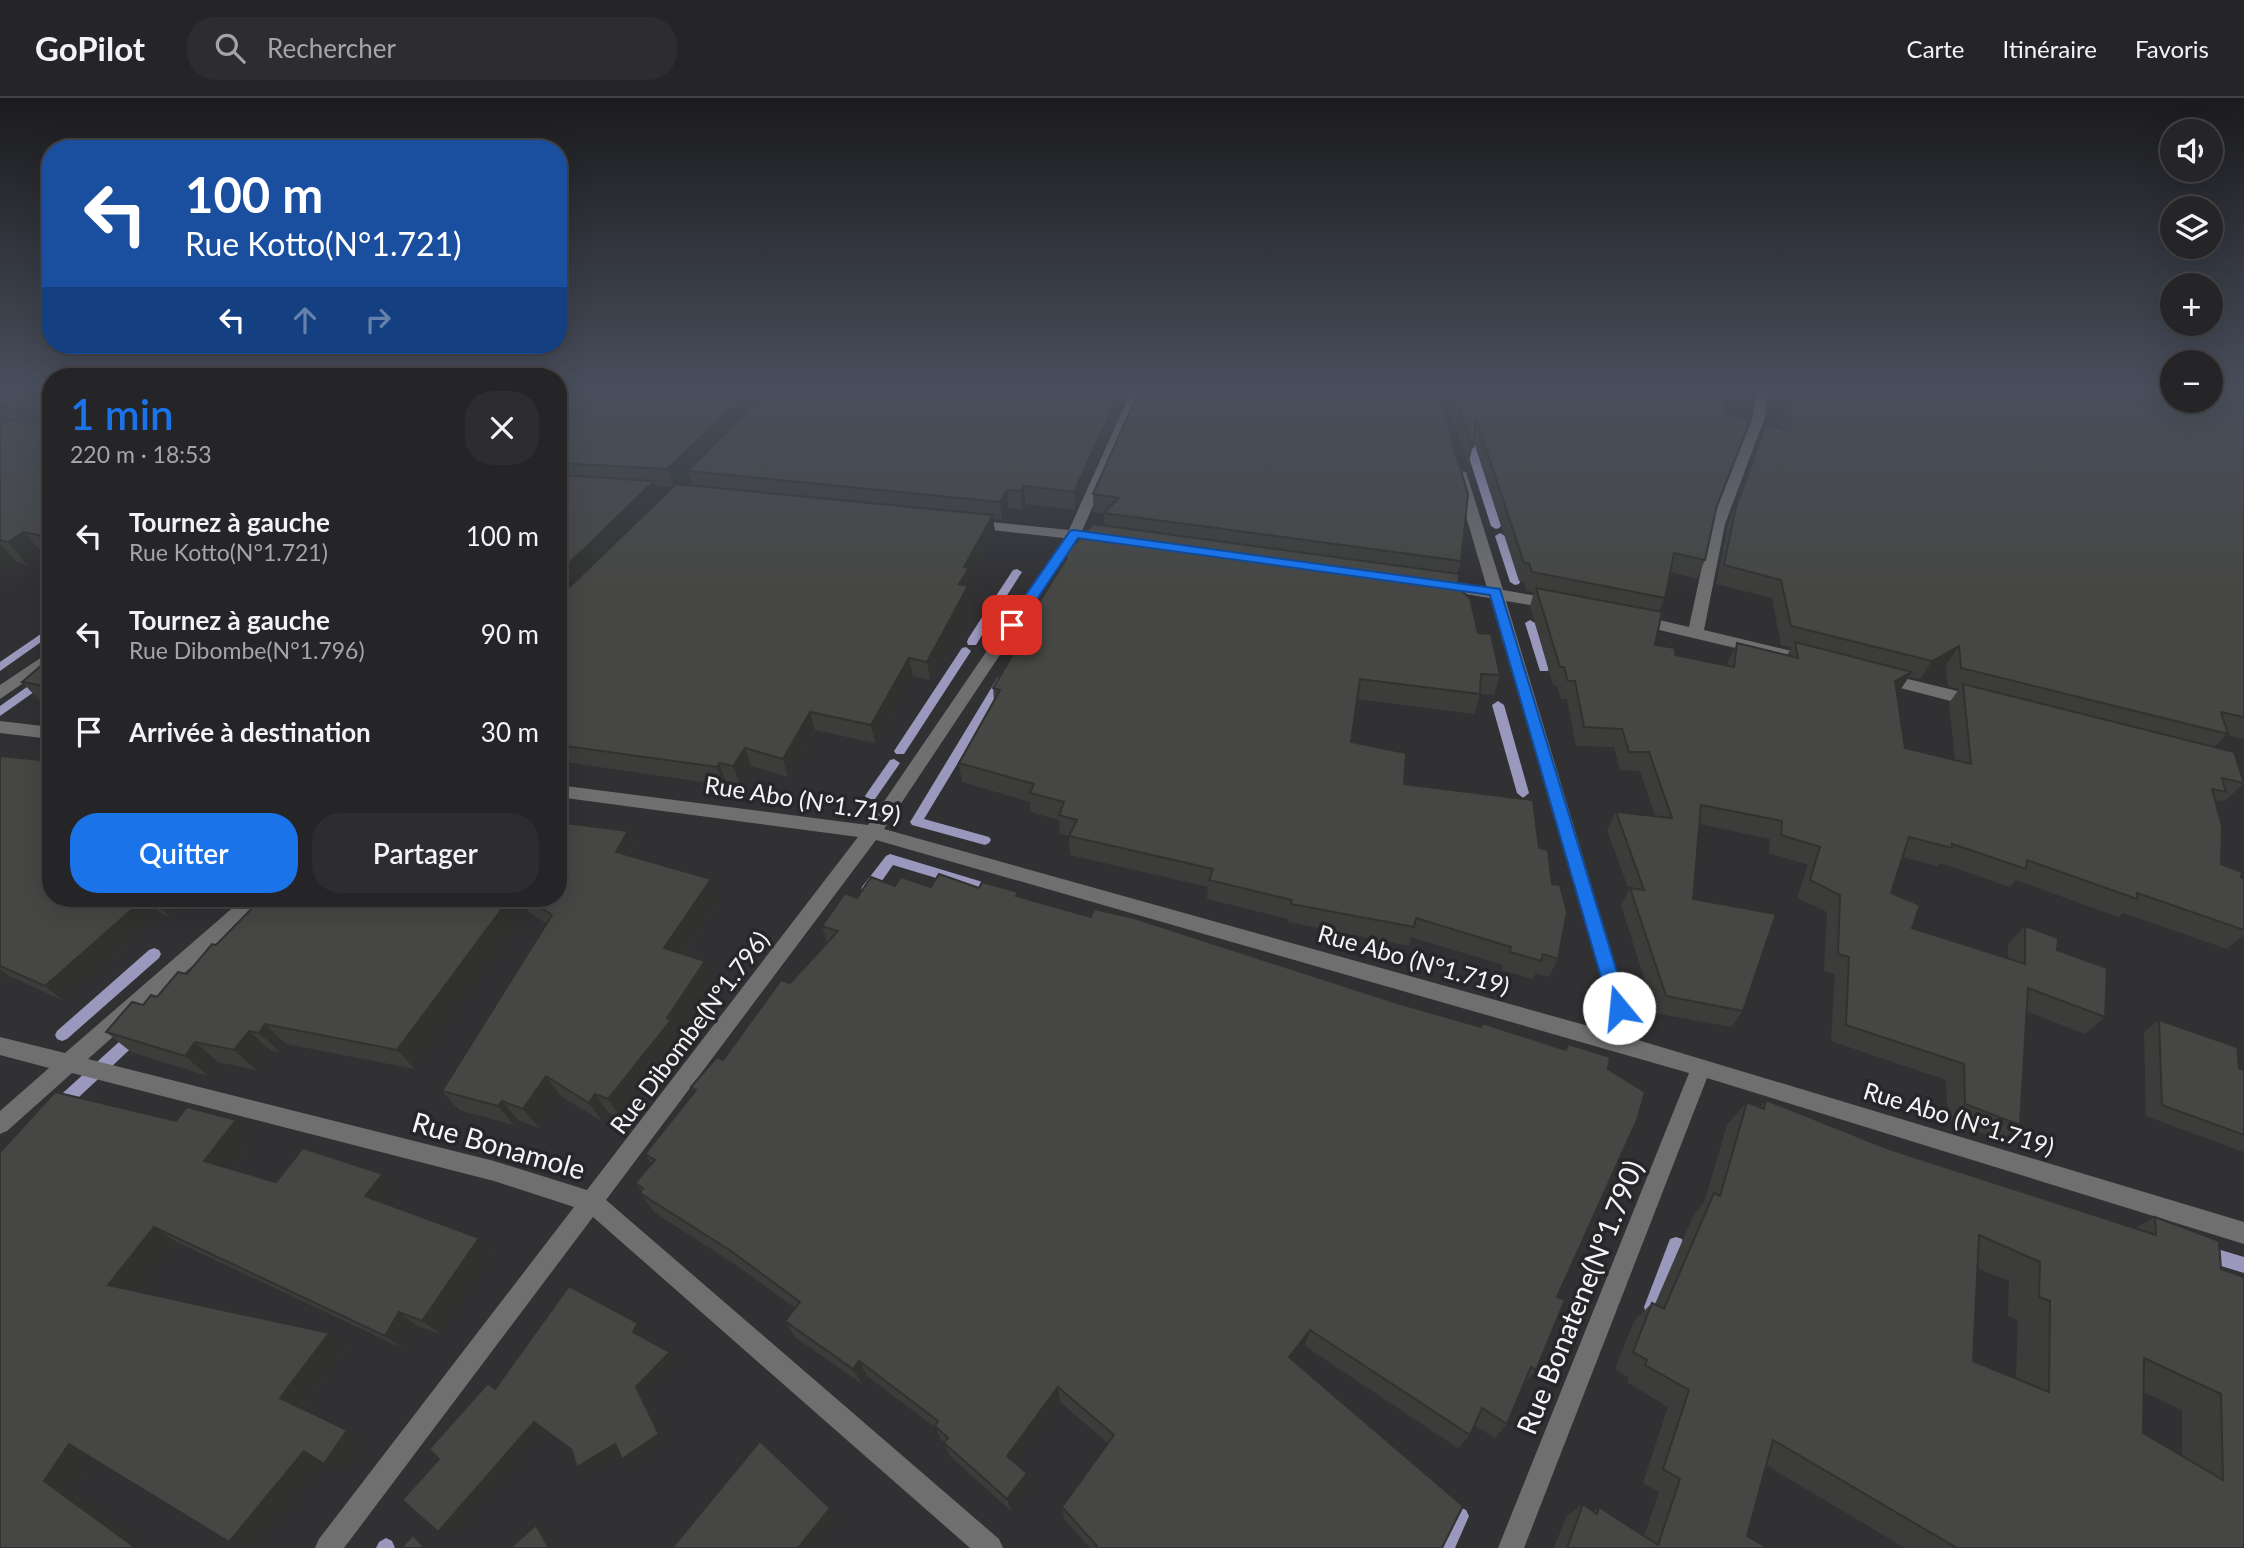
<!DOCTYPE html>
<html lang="fr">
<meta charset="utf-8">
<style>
body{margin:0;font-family:Lato,sans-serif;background:#2d2d2f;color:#f1f3f6;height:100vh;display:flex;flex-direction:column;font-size:26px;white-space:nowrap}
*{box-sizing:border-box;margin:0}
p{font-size:23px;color:#a3a5a7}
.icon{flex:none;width:38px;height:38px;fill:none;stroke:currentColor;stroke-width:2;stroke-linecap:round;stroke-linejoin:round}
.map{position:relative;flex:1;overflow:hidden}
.details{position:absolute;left:42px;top:270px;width:525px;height:539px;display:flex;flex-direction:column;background:#252527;border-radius:28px;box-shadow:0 7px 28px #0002,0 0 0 2px #424244}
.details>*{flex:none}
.hud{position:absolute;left:42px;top:42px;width:525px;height:214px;border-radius:28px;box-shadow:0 7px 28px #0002,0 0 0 2px #424244;background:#1a4fa0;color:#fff;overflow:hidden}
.fabs{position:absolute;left:2160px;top:21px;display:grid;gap:14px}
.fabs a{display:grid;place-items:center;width:63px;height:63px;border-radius:50%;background:#252527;box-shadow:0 7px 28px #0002,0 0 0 2px #424244;font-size:35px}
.pin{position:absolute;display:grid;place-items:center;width:60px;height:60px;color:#fff;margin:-30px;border-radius:14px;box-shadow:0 4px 10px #0006}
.me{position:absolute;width:77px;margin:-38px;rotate:343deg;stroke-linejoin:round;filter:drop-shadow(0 0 5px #0008)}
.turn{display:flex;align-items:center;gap:24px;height:147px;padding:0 28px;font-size:32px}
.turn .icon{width:91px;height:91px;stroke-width:2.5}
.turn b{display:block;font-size:49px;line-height:60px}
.lanes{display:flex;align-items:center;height:66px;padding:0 28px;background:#0003;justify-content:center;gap:35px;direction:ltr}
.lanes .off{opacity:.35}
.round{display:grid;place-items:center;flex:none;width:74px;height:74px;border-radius:28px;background:#2d2d2f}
.headline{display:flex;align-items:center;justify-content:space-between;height:119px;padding:0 28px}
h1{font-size:42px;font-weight:600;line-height:52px;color:#1a73e8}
.button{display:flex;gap:14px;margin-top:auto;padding:14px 28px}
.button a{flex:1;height:80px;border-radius:28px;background:#1a73e8;color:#fff;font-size:28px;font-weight:600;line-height:80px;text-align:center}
.button a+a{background:#2d2d2f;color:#f1f3f6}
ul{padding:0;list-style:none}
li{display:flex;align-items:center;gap:21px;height:98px;padding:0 28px}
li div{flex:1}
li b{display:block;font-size:26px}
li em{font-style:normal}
header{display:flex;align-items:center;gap:42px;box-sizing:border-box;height:98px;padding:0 35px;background:#252527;border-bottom:2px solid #424244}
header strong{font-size:33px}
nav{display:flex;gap:38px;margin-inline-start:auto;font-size:24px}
.search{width:490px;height:63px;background:#2d2d2f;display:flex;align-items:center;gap:18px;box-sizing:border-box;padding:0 24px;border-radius:28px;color:#a3a5a7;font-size:26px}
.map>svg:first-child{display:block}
</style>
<header>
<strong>GoPilot</strong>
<div class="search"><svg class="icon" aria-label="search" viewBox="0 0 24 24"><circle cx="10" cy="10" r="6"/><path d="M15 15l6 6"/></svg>Rechercher</div>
<nav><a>Carte</a><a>Itinéraire</a><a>Favoris</a></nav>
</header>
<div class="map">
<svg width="2244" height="1450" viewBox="0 0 2244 1450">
<rect width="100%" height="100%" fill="#313134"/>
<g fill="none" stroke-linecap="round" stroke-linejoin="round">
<!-- stream -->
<g fill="#9b98be" fill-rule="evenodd">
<polygon points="1470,344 1475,347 1501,428 1499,430 1496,431 1491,428 1465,347"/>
<polygon points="1500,435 1505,438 1520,484 1519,486 1515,487 1510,484 1495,438"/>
<polygon points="1017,471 1022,474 1004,502 996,502 996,498 1013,472"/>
<polygon points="992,509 997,512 976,547 968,547 967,544 968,541 988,510"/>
<polygon points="1530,522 1535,525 1549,570 1548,573 1540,573 1539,570 1525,525"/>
<polygon points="51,529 51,537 0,573 0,564"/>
<polygon points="966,549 971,553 904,656 896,656 894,653 896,650 962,550"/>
<polygon points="51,572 51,582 0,618 0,608"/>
<polygon points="1002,578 1008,582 924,721 989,739 991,742 989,745 985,747 912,727 910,724 912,721 998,579"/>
<polygon points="1498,603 1504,607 1529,695 1523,700 1517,695 1492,607"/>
<polygon points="894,661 900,665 898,668 875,701 867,701 865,698 867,695 890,662"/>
<polygon points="890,756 996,788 1001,789 1002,793 1001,797 996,798 893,767 872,797 862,797 861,793 862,789 886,758"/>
<polygon points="154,850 159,852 161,856 159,860 67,941 62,943 57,941 55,937 57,933 149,852"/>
<polygon points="136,931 141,933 143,937 141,941 64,1013 59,1015 54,1013 52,1008 54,1003 131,933"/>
<polygon points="1676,1139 1682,1141 1684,1147 1658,1215 1652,1217 1646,1215 1644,1209 1670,1141"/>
<polygon points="2204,1147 2244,1159 2244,1175 2198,1161 2196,1155 2198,1149"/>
<polygon points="1460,1409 1466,1412 1469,1418 1455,1450 1436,1450 1454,1412"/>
<polygon points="386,1440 392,1443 395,1450 376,1450 379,1444"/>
</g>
<!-- minor -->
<g fill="#6f6f70" fill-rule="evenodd">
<polygon points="1133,289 1145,289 1082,433 1105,436 1112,440 1105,444 1077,441 884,731 1617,936 1490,500 1435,491 1428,486 1435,481 1487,490 1454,377 1461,373 1466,374 1503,492 1555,501 1562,506 1555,511 1506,503 1638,942 2244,1124 2244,1146 1707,980 1524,1450 1498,1450 1689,975 876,742 606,1102 999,1441 1003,1450 970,1450 593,1119 344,1450 315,1450 319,1441 574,1109 494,1083 72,975 7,1033 0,1036 0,1013 49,970 0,957 0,939 65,955 244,800 265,800 263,805 88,961 494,1063 587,1092 858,739 558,699 558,687 868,727 1064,440 973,430 966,426 973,422 1069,432"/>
<polygon points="1756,289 1768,289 1765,319 1725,426 1704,532 1817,559 1820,563 1817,567 1812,568 1638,527 1630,522 1638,517 1689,529 1711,426 1753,319"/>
<polygon points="51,553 51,566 0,601 0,587"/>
<polygon points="1883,575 1978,598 1986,604 1978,610 1877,584 1875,580 1877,576"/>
<polygon points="0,623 51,629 51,641 0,635"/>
</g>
</g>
<!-- wall -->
<g fill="#3c3d3a" fill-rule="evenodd">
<polygon points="0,289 51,289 51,458 43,456 27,467 16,464 0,475"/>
<path d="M558 289H1130L1075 412 1025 406 1023 411 1008 410 1002 422 993 421 995 435 970 480 971 488 968 492 970 506 930 582 913 578 875 645 815 632 788 679 751 668 740 686 726 683 723 687 558 663ZM688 374 693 387 677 386ZM656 388 672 389 660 401Z"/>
<polygon points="1141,289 1461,463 1457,476 1458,490 1478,535 1500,577 1494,597 1480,596 1474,616 1357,601 1351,644 1404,686 1539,750 1558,861 1549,879 1536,875 1533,881 1502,872 1503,867 1411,839 1409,848 1288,824 1288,821 1207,801 1208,789 1070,757 1069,738 1060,736 1059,722 1031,714 1030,704 962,684 959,665 994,602 993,590 1021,541 1020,534 1063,467 1063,458 1104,428 1104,416 1093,414 1093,396"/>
<path d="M1443 289H1728L1723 315 1717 407 1705 462 1697 481 1670 474 1665 500 1659 513 1655 547 1675 557 1727 568 1728 564 1737 545 1787 557 1792 549 1781 547 1772 500 1716 486 1728 427 1758 345 1766 327 1782 332 1785 289H2244V641L2226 637 2214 649 2244 685 2225 703 2218 702 2215 704 2221 766 2244 780V837L2227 851 2123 815 2118 819 2016 782 2010 789 1940 765 1937 768 1902 759 1891 795 1912 830 2008 861V846L2025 828 2057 852 2105 919 2085 936 2026 913 2020 1027 2001 1042 1948 1022 1946 982 1831 943 1835 876 1824 873 1827 814 1797 800 1808 767 1769 755 1770 741 1700 726 1693 801 1743 913 1731 929 1655 915 1621 807 1629 792 1607 732 1616 714 1655 718 1640 673 1620 672 1614 649 1576 648 1567 601H1561L1557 588 1553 587 1530 508 1534 494 1526 493 1524 484 1519 483 1474 343 1468 368ZM1946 567 1948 588 1959 591 1949 605 1955 662 1905 650 1897 594 1900 592 1909 579 1920 581Z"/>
<polygon points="51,559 51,605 40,603 22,584"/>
<polygon points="0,658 51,800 192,800 170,819 162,816 64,903 9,878 0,887"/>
<polygon points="628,733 639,755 636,760 711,781 720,802 684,856 715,883 679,938 681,942 621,1020 609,1015 603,1024 561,998 539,1030 518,1022 514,1027 459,1012 442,993 547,826 529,814 415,971 286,946 280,954 271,953 256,972 218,964 208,978 131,954 106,934 143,907 157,899 187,876 262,800 558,800"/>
<polygon points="895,788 979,790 1018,798 1481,929 1482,925 1564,951 1568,946 1557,1199 1536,1272 1524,1286 1507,1326 1495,1340 1474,1327 1470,1337 1458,1350 1305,1248 1293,1262 1442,1450 1090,1450 1064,1421 1062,1409 1108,1345 1060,1304 1015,1365 1030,1387 1011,1413 950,1358 944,1344 941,1342 936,1330 867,1278 862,1286 795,1239 785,1223 795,1210 742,1171 654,1114 640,1095 641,1093 635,1085 652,1066 645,1056 694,995 691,989 723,962 790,885 827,844 822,828 857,800"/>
<polygon points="2159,922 2239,970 2244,972 2244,1054 2146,1018 2144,934"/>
<path d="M1766 1002 1889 1051 2136 1130 2155 1119 2221 1171 2244 1450H1905L1766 1367 1747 1438 1768 1450H1554L1566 1419 1583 1406 1594 1413 1599 1409 1644 1438 1659 1394 1643 1385 1668 1309 1627 1284 1628 1279 1615 1271 1634 1223 1652 1205 1655 1206 1694 1116 1704 1105 1727 1027 1747 1004 1760 1009ZM1977 1170 2009 1183 2008 1218 2018 1222 2016 1281 1973 1263ZM2143 1294 2182 1312V1358L2143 1335Z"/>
<polygon points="176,1023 256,1039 231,1071 276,1084 400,1091 388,1106 479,1140 495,1155 440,1236 417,1228 404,1251 177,1144 138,1194 329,1235 348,1248 303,1311 367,1343 345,1376 324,1366 255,1450 247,1450 94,1362 73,1393 152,1450 0,1450"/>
</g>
<!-- shaded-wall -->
<g fill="#313230">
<polygon points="753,289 776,289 688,373 688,374 673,389 667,371"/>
<polygon points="1122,289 1130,289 1075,412 1074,394"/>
<polygon points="654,383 660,401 558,502 558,476"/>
<polygon points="1024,388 1025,406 1023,411 1021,393"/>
<polygon points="1007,392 1008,410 1002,422 1000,404"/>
<polygon points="993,417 995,435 970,480 971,488 968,492 970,506 930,582 927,564 964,469"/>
<polygon points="24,434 43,456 27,467 8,444"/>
<polygon points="0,445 16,464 0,475"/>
<polygon points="1959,548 1946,567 1920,581 1932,563"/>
<polygon points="909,560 913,578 875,645 871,627"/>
<polygon points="1912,574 1900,592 1883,601 1895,583"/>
<polygon points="810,614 815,632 788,679 783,661"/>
<polygon points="745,650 751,668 740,686 733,668"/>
<polygon points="719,665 726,683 723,687 717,669"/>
<polygon points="628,733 639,755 627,776 616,754"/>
<polygon points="711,781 720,802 674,870 664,850"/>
<polygon points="145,800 162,816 64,903 45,888"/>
<polygon points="157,800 192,800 170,819 153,803"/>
<polygon points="510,800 520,800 529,814 415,971 397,952"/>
<polygon points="705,863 715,883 679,938 681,942 621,1020 608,1001 667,920"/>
<polygon points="0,871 9,878 0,887"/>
<polygon points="265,926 286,946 280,954 259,935"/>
<polygon points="249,933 271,953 256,972 234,952"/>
<polygon points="195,944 218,964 208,978 185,958"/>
<polygon points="546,978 561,998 539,1030 523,1011"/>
<polygon points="595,996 609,1015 603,1024 589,1005"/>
<polygon points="502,1003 518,1022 514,1027 498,1008"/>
<polygon points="236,1022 256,1039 225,1078 204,1063"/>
<polygon points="383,1076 400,1091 383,1113 365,1098"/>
<polygon points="154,1129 177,1144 133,1201 108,1187"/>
<polygon points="479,1140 495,1155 440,1236 422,1223"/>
<polygon points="399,1214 417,1228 404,1251 385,1238"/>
<polygon points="638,1225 647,1235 642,1243 633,1234"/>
<polygon points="1310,1232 1305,1248 1284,1274 1289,1259"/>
<polygon points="329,1235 348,1248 302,1312 280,1300"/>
<polygon points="670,1254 679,1264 646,1297 668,1344 632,1369 622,1361 636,1289"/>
<polygon points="859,1263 867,1278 862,1286 853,1271"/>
<polygon points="1058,1289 1060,1304 1011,1371 1007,1358"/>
<polygon points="534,1324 546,1332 452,1440 438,1434"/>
<polygon points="347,1332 367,1343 345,1376 324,1366 255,1450 247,1450 229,1444 304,1353"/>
<polygon points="69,1346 97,1357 73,1393 152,1450 136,1450 44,1383"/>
<polygon points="615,1346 625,1354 588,1377 577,1369"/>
<polygon points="1027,1375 1030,1387 1011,1413 1007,1401"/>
<polygon points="830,1410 838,1419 814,1450 798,1450"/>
<polygon points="536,1427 553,1436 561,1450 549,1450"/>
<polygon points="413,1437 433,1446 437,1450 425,1450"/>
</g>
<!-- building -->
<g fill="#464744" stroke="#313230" stroke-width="2" fill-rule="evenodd">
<polygon points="0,289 51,289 51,440 24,434 8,444 0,442 0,321 34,325 37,313 0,308"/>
<polygon points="558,289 753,289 667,371 558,365"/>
<polygon points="772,289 1122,289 1074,394 1024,388 1021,393 1007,392 1000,404 688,373"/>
<polygon points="1141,289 1436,289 1468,396 1461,463 1104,415 1119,400 1093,396"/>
<polygon points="1452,289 1727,289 1723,315 1750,322 1717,407 1705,462 1674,455 1665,500 1532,474 1529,465 1524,465 1476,320 1473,350"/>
<polygon points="1792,289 2172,289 2172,303 2210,303 2210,289 2244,289 2244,619 2221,614 2228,636 1961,570 1959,548 1932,563 1791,528 1781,482 1724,467 1736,409 1766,327 1790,334"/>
<polygon points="558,377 654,383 558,476"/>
<polygon points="676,386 993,417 964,469 969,470 959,486 968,488 927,564 909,560 871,627 810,614 783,661 745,650 733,668 719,665 717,669 558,647 558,500"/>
<polygon points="1093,426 1459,476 1458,490 1470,500 1478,535 1491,536 1500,577 1481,576 1480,596 1360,581 1351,644 1406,655 1404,686 1533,702 1539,750 1548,752 1552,786 1560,787 1567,814 1558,861 1543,856 1541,863 1510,854 1511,849 1416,820 1414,829 1291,806 1292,802 1209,782 1213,771 1069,738 1077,722 1059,717 1064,704 1030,695 1034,686 959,665 1000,592 993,590 1025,536 1020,534 1067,460 1063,458"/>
<polygon points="1536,490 1662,514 1655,547 1675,550 1675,557 1734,569 1737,545 1798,560 1795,544 1912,574 1895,583 1905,650 1971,666 1963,586 2234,654 2244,685 2222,680 2226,694 2212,691 2222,728 2221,766 2242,774 2241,779 2244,780 2244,832 2137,795 2137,801 2027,762 2026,771 1952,746 1952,750 1909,739 1891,795 1920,807 1912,830 2025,866 2025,828 2058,840 2057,852 2107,870 2105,919 2028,890 2020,1027 1965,1006 1964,966 1846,927 1849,859 1838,856 1840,797 1810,782 1820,749 1781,737 1782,723 1701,707 1693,801 1776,816 1743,913 1666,898 1630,790 1644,792 1616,714 1672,720 1649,654 1629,654 1622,631 1584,629 1575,583 1568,583 1564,569 1560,569"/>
<polygon points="51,559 51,589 22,584"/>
<polygon points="0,658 51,663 51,800 157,800 153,803 145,800 45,888 0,868"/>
<polygon points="558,724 628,733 616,754 711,781 664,850 705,863 667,920 671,922 608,1001 595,996 589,1005 546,978 523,1011 502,1003 498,1008 442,993 552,817 526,800 558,800"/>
<polygon points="939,776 979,790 982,784 1018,794 1016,798 1091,819 1094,811 1134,820 1397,905 1481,929 1482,925 1566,952 1568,946 1610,959 1608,971 1645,994 1637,1022 1557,1199 1565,1202 1536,1272 1531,1269 1507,1326 1482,1310 1470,1337 1310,1232 1289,1259 1463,1408 1442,1450 1096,1450 1097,1448 1062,1409 1114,1337 1058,1289 1007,1358 1027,1375 1007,1401 944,1345 948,1340 935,1328 938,1323 859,1263 853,1271 785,1223 800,1204 731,1153 640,1095 643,1090 635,1085 655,1062 645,1056 696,992 691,989 717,959 723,962 781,882 790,885 838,833 822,828 845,795 857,800 871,779 895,788 901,779 931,789"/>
<polygon points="262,800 510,800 397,952 265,926 259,935 249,933 234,952 195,944 185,958 106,934 132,904 143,907 151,897 157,899 178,874 187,876 212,846 216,847"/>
<polygon points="2159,922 2237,949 2239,970 2244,972 2244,1037 2162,1007"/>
<polygon points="55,994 176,1023 187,1009 236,1022 204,1063 276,1084 303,1050 383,1076 365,1098 479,1140 422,1223 399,1214 385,1238 154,1129 108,1187 329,1235 280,1300 347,1332 324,1366 304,1353 229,1444 69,1346 44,1383 136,1450 0,1450 0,1054"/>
<path d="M1766 1002 1889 1051 2156 1137 2155 1119 2219 1143 2221 1171 2244 1179V1450H1957L1773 1342 1747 1438 1768 1450H1567L1583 1406 1597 1416 1599 1409 1658 1447 1680 1381 1663 1371 1689 1292 1645 1267 1647 1262 1633 1254 1652 1205 1664 1211 1714 1095 1720 1098 1747 1004 1764 1011ZM1979 1137 2040 1164 2039 1199 2050 1203 2049 1294 1973 1263ZM2144 1260 2221 1296 2223 1382 2143 1335Z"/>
<polygon points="569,1188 638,1225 633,1234 670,1254 636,1289 659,1336 622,1361 615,1346 577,1369 571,1351 534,1324 438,1434 402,1402 439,1361 429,1351 488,1285 495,1291"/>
<polygon points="760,1343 830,1410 798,1450 672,1450"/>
<polygon points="536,1427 549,1450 510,1450"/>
<polygon points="413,1437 425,1450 401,1450"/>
</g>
<!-- sky -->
<linearGradient id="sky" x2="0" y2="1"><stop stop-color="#1b1b1d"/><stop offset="0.59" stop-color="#484e5c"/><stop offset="1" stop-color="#484e5c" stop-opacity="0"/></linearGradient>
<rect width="2244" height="492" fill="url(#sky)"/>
<!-- route -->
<polygon fill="#1a73e8" stroke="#114b97" stroke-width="2" points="1074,432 1500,491 1628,910 1625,916 1619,918 1610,910 1490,497 1078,440 1017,531 1007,531 1007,524 1070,433"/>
<g text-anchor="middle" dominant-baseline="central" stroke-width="7" stroke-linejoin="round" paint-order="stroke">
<!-- street labels -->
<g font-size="24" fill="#f5f5f7" stroke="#27272a">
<text transform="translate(803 701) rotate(9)">Rue Abo (N°1.719)</text>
<text transform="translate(1414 861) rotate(16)">Rue Abo (N°1.719)</text>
<text transform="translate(689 934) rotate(-53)">Rue Dibombe(N°1.796)</text>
<text transform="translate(1959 1020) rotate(17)">Rue Abo (N°1.719)</text>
</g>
<!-- near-street labels -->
<g font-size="28" fill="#f5f5f7" stroke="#27272a">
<text transform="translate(499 1047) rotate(16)">Rue Bonamole</text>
<text transform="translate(1579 1199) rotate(-68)">Rue Bonatene(N°1.790)</text>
</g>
</g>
</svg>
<div class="fabs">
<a><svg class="icon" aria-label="sound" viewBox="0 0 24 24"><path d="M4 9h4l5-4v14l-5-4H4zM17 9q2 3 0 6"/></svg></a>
<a><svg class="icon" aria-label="layers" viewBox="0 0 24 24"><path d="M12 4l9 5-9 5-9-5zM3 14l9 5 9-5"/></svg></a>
<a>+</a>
<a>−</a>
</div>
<div class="pin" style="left:1012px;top:527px;background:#d93025"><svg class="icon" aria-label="arrive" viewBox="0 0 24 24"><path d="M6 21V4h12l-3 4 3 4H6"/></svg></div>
<svg class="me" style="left:1619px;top:910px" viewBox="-20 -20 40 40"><circle r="19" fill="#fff"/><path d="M0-13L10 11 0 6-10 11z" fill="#1a73e8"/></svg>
<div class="hud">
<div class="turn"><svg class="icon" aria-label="left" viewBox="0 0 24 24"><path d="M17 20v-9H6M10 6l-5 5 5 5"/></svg><div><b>100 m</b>Rue Kotto(N°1.721)</div></div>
<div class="lanes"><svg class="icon" aria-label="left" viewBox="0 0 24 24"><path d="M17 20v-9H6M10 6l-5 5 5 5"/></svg><svg class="icon off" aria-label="ahead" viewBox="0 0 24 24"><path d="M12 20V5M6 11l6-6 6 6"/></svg><svg class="icon off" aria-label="right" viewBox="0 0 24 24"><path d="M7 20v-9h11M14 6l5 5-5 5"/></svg></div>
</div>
<section class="details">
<div class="headline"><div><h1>1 min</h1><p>220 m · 18:53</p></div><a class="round"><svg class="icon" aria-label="close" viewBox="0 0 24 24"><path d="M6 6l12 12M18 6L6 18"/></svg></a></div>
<ul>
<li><svg class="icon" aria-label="left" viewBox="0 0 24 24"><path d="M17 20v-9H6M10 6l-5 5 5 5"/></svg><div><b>Tournez à gauche</b><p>Rue Kotto(N°1.721)</p></div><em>100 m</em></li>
<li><svg class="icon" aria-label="left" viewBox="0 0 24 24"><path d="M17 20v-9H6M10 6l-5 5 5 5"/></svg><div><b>Tournez à gauche</b><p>Rue Dibombe(N°1.796)</p></div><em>90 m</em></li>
<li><svg class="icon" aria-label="arrive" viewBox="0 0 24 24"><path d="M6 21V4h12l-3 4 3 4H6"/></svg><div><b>Arrivée à destination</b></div><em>30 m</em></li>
</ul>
<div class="button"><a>Quitter</a><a>Partager</a></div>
</section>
</div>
